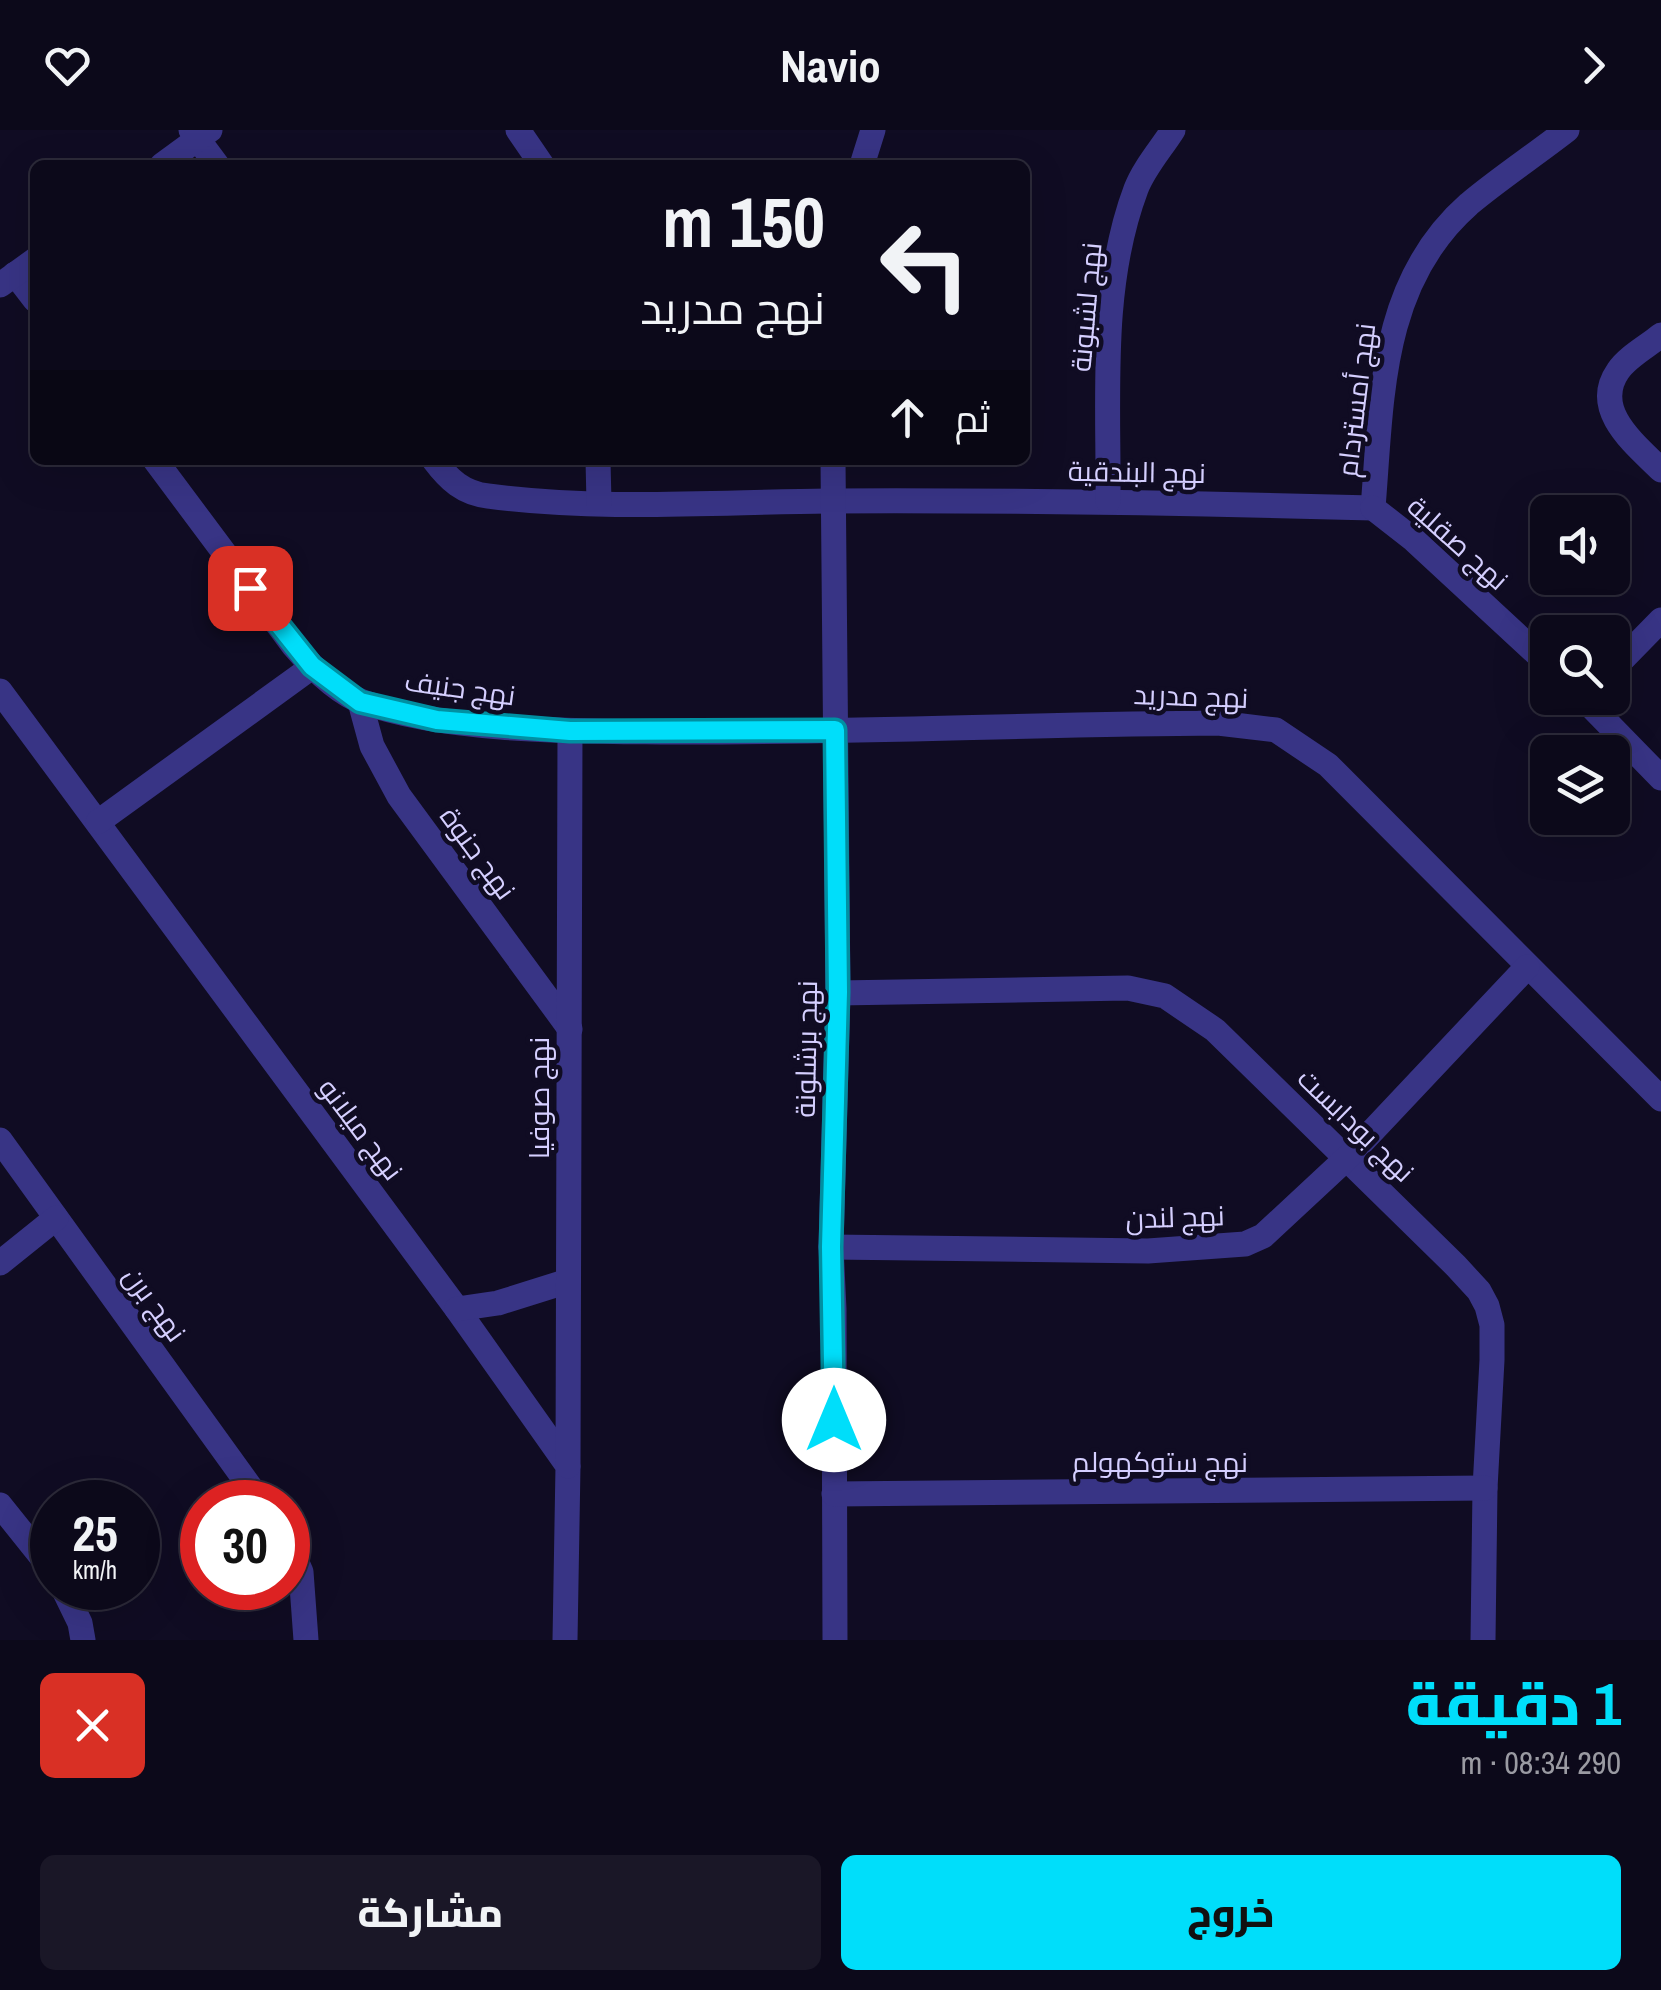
<!DOCTYPE html>
<html lang="ar">
<meta charset="utf-8">
<style>
body{margin:0;font-family:"Archivo Narrow",Cairo,sans-serif;background:#1a1727;color:#f1f3f6;direction:rtl;height:100vh;display:flex;flex-direction:column;font-size:38px;white-space:nowrap}
*{box-sizing:border-box;margin:0}
p{font-size:32px;color:#9a9aa2}
.icon{flex:none;width:55px;height:55px;fill:none;stroke:currentColor;stroke-width:2;stroke-linecap:round;stroke-linejoin:round}
.map{position:relative;height:1510px;overflow:hidden;direction:ltr}
.panel{display:flex;flex-direction:column;background:#0c091a;flex:1}
.panel>*{flex:none}
.hud{position:absolute;left:30px;top:30px;width:1000px;height:305px;border-radius:15px;box-shadow:0 10px 40px #0002,0 0 0 2px #2c2a39;direction:rtl;background:#0c091a;color:#f1f3f6;overflow:hidden}
.fabs{position:absolute;left:1530px;top:365px;display:grid;gap:20px}
.fabs a{display:grid;place-items:center;width:100px;height:100px;border-radius:15px;background:#0c091a;box-shadow:0 10px 40px #0002,0 0 0 2px #2c2a39;font-size:50px}
.speed{position:absolute;left:30px;top:1350px;display:flex;gap:20px;font-size:50px;font-weight:700;text-align:center}
.speed>*{display:grid;place-content:center;width:130px;height:130px;border-radius:50%;background:#0c091a;box-shadow:0 10px 40px #0002,0 0 0 2px #2c2a39;line-height:1}
.speed small{font-size:25px;font-weight:400}
.speed .limit{border:15px solid #d22;background:#fff;color:#111}
.pin{position:absolute;display:grid;place-items:center;width:85px;height:85px;color:#fff;margin:-42px;border-radius:20px;box-shadow:0 5px 15px #0006}
.me{position:absolute;width:110px;margin:-55px;rotate:0deg;stroke-linejoin:round;filter:drop-shadow(0 0 8px #0008)}
.turn{display:flex;align-items:center;gap:35px;height:210px;padding:0 40px;font-size:45px}
.turn .icon{width:130px;height:130px;stroke-width:2.5}
.turn b{display:block;font-size:70px;line-height:85px}
.then{display:flex;align-items:center;height:95px;padding:0 40px;background:#0003;gap:20px;font-size:38px}
.round{display:grid;place-items:center;flex:none;width:105px;height:105px;border-radius:15px;background:#1a1727}
.overview{display:flex;align-items:center;justify-content:space-between;height:170px;padding:0 40px}
h1{font-size:60px;font-weight:800;line-height:75px;color:#00defa}
.cta{display:flex;gap:20px;margin-top:auto;padding:20px 40px}
.cta a{flex:1;height:115px;border-radius:15px;background:#00defa;color:#111;font-size:40px;font-weight:800;line-height:115px;text-align:center}
.cta a+a{background:#1a1727;color:#f1f3f6}
header{display:flex;justify-content:space-between;align-items:center;height:130px;padding:0 40px;background:#0c091a;font-size:45px;font-weight:800}
.map>svg:first-child{display:block}
</style>
<header><svg class="icon" aria-label="forward" viewBox="0 0 24 24"><path d="M9 5l7 7-7 7"/></svg>Navio<svg class="icon" aria-label="heart" viewBox="0 0 24 24"><path d="M12 20l-8-8c-3-5 5-10 8-4 3-6 11-1 8 4z"/></svg></header>
<div class="map">
<svg width="1661" height="1510" viewBox="0 0 1661 1510">
<rect width="100%" height="100%" fill="#100c23"/>
<g fill="none" stroke-linecap="round" stroke-linejoin="round">
<!-- minor -->
<g stroke="#383485" stroke-width="25">
<polyline points="191,0 217,35"/>
<polyline points="518,0 542,35"/>
<polyline points="162,35 210,0"/>
<polyline points="862,35 873,0"/>
<polyline points="15,144 35,170"/>
<polyline points="0,155 35,130"/>
<path d="M1661 205C1648 216 1627 227 1618 241 1591 280 1635 314 1661 340"/>
<path d="M155 330 293 515C311 536 337 563 363 572 447 602 575 601 664 602 849 603 1034 594 1218 593L1276 600 1328 635 1661 969"/>
<path d="M434 330C449 350 463 363 488 366 600 381 716 372 828 371 1010 370 1191 373 1373 378"/>
<polyline points="598,330 599,373"/>
<polyline points="833,330 838,863 831,1117 834,1179 835,1510"/>
<path d="M1108 371C1109 268 1099 157 1136 59 1144 38 1161 19 1173 0"/>
<path d="M1373 378C1382 269 1379 153 1469 74 1500 48 1535 25 1567 0"/>
<polyline points="1373,378 1414,410 1548,534"/>
<polyline points="1612,540 1661,490"/>
<polyline points="0,561 457,1179 568,1336 565,1510"/>
<polyline points="1583,568 1661,648"/>
<polyline points="360,572 372,616 399,666 570,899"/>
<polyline points="98,692 312,537"/>
<polyline points="838,863 1128,858 1165,866 1215,900 1456,1136 1479,1161 1487,1176 1492,1195 1492,1230 1485,1358 1483,1510"/>
<polyline points="0,1010 261,1372"/>
<polyline points="831,1117 1148,1121 1245,1114 1263,1106 1348,1027 1527,837"/>
<polyline points="0,1133 56,1088"/>
<polyline points="457,1179 498,1173 568,1151"/>
<polyline points="568,1336 570,601"/>
<polyline points="834,1364 1485,1358"/>
<polyline points="0,1375 52,1440"/>
<polyline points="288,1412 301,1442 306,1510"/>
<polyline points="63,1458 80,1493 83,1510"/>
</g>
</g>
<g fill="none" stroke-linecap="round" stroke-linejoin="round">
<defs>
<polyline id="route" points="250,458 312,536 360,572 437,590 570,601 835,600 838,862 831,1117 834,1290"/>
</defs>
<!-- route casing -->
<use href="#route" stroke="#0090a2" stroke-width="25"/>
<!-- route -->
<use href="#route" stroke="#00defa" stroke-width="18"/>
</g>
<g text-anchor="middle" dominant-baseline="central" stroke-width="9" stroke-linejoin="round" paint-order="stroke">
<!-- street labels -->
<g font-size="28" fill="#d5cfff" stroke="#100c23">
<text transform="translate(1086 177) rotate(-85)">نهج لشبونة</text>
<text transform="translate(1356 270) rotate(-83)">نهج أمستردام</text>
<text transform="translate(1137 342) rotate(1)">نهج البندقية</text>
<text transform="translate(1458 413) rotate(42)">نهج صقلية</text>
<text transform="translate(460 558) rotate(8)">نهج جنيف</text>
<text transform="translate(1191 566) rotate(2)">نهج مدريد</text>
<text transform="translate(478 723) rotate(54)">نهج جنوة</text>
<text transform="translate(806 919) rotate(-89)">نهج برشلونة</text>
<text transform="translate(539 968) rotate(-90)">نهج صوفيا</text>
<text transform="translate(1356 995) rotate(44)">نهج بودابست</text>
<text transform="translate(361 999) rotate(53)">نهج ميلانو</text>
<text transform="translate(1175 1087) rotate(-2)">نهج لندن</text>
<text transform="translate(155 1174) rotate(54)">نهج برن</text>
<text x="1160" y="1332">نهج ستوكهولم</text>
</g>
</g>
</svg>
<div class="fabs">
<a><svg class="icon" aria-label="sound" viewBox="0 0 24 24"><path d="M4 9h4l5-4v14l-5-4H4zM17 9q2 3 0 6"/></svg></a>
<a><svg class="icon" aria-label="search" viewBox="0 0 24 24"><circle cx="10" cy="10" r="6"/><path d="M15 15l6 6"/></svg></a>
<a><svg class="icon" aria-label="layers" viewBox="0 0 24 24"><path d="M12 4l9 5-9 5-9-5zM3 14l9 5 9-5"/></svg></a>
</div>
<div class="speed"><div>25<small>km/h</small></div><div class="limit">30</div></div>
<div class="pin" style="left:250px;top:458px;background:#d93025"><svg class="icon" aria-label="arrive" viewBox="0 0 24 24"><path d="M6 21V4h12l-3 4 3 4H6"/></svg></div>
<svg class="me" style="left:834px;top:1290px" viewBox="-20 -20 40 40"><circle r="19" fill="#fff"/><path d="M0-13L10 11 0 6-10 11z" fill="#00defa"/></svg>
<div class="hud">
<div class="turn"><svg class="icon" aria-label="left" viewBox="0 0 24 24"><path d="M17 20v-9H6M10 6l-5 5 5 5"/></svg><div><b>150 m</b>نهج مدريد</div></div>
<div class="then">ثم<svg class="icon" aria-label="ahead" viewBox="0 0 24 24"><path d="M12 20V5M6 11l6-6 6 6"/></svg></div>
</div>
</div>
<section class="panel">
<div class="overview"><div><h1>1 دقيقة</h1><p>290 m · 08:34</p></div><a class="round" style="background:#d93025;color:#fff"><svg class="icon" aria-label="close" viewBox="0 0 24 24"><path d="M6 6l12 12M18 6L6 18"/></svg></a></div>
<div class="cta"><a>خروج</a><a>مشاركة</a></div>
</section>
